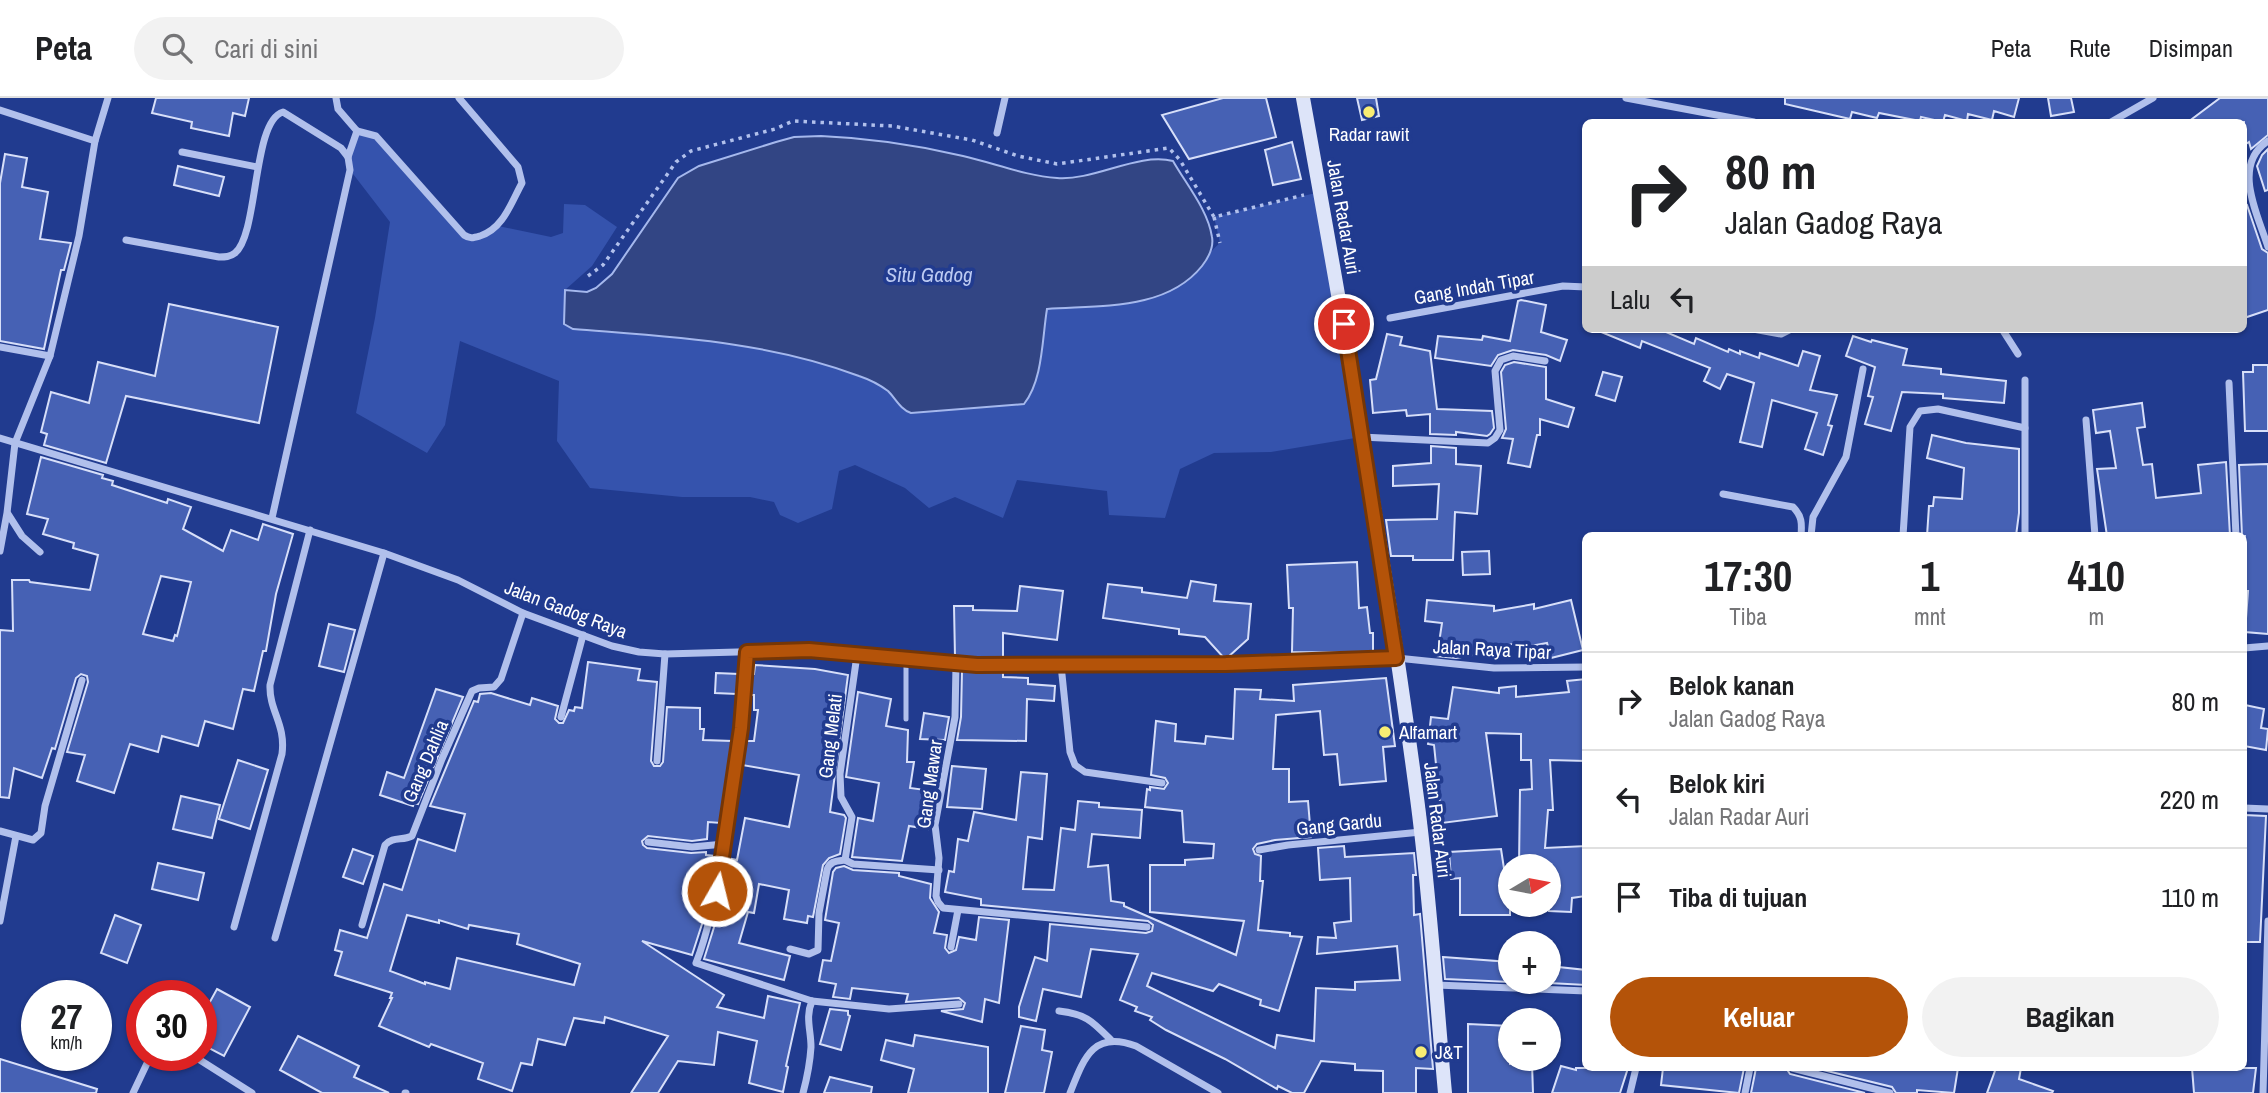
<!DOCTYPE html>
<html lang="id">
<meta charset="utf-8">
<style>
body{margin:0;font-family:"Archivo Narrow",sans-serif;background:#f2f2f2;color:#202124;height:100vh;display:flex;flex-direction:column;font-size:26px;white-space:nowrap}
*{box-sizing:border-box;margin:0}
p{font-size:23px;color:#757577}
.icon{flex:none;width:38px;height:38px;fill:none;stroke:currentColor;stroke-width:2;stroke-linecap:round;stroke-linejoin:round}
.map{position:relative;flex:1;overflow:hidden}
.drawer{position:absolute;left:1582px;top:434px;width:665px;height:539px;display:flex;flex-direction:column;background:#fff;border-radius:10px;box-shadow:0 2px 5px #0004}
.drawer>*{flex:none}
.hud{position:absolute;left:1582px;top:21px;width:665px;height:214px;border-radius:10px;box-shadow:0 2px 5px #0004;background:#fff;color:#202124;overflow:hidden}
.needle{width:46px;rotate:80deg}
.fabs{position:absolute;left:1498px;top:756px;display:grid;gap:14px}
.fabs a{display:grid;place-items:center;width:63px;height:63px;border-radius:50%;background:#fff;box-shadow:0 2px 5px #0004;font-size:35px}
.speed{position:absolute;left:21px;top:882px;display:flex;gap:14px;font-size:35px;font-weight:700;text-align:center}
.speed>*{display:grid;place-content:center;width:91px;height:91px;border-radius:50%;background:#fff;box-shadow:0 2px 5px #0004;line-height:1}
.speed small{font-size:18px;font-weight:400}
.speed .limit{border:10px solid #d22;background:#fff;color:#111}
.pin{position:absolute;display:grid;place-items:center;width:60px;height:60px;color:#fff;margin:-30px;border:4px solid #fff;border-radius:50%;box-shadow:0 2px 7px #0007}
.me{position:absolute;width:77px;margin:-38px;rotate:8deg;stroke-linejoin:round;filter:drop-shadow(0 0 5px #0008)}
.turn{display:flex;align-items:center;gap:24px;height:147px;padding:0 28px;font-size:32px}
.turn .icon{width:91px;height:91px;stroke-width:2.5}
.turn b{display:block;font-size:49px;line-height:60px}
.then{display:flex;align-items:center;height:66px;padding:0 28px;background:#0003;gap:14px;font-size:26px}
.eta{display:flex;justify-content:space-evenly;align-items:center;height:119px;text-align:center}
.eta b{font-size:42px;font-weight:800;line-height:49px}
.primary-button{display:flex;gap:14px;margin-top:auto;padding:14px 28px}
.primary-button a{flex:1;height:80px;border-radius:42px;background:#b45309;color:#fff;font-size:28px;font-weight:800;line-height:80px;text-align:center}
.primary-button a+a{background:#f2f2f2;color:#202124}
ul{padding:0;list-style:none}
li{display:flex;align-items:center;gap:21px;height:98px;padding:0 28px;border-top:2px solid #e0e0e0}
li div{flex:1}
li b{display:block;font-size:26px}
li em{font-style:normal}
header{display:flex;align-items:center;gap:42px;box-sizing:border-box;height:98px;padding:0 35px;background:#fff;border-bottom:2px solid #e0e0e0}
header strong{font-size:33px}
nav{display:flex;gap:38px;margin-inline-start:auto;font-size:24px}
.search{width:490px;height:63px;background:#f2f2f2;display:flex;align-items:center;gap:18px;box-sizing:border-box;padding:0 24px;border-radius:38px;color:#757577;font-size:26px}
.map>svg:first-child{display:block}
</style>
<header>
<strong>Peta</strong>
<div class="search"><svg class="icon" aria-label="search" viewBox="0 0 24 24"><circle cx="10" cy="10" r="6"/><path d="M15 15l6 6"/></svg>Cari di sini</div>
<nav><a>Peta</a><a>Rute</a><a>Disimpan</a></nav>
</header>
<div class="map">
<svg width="2268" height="995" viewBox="0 0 2268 995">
<rect width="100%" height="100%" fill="#213b8f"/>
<!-- green -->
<path fill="#3553ad" d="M357 33 368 34 468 140 498 128 551 139 563 135 564 106 585 107 617 129 592 168 565 192 564 226 573 231C670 239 767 243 859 278 868 281 881 287 888 293 896 301 900 311 911 315L1024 306C1043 282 1042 241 1047 211 1085 207 1154 206 1184 185 1200 174 1206 156 1220 145L1214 119 1320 94 1361 339 1271 354 1214 355 1180 371 1165 420 1109 417 1107 393 1017 382 1003 420 955 399 929 410 905 390 855 367 839 373 832 411 798 425 780 417 774 404 750 399H682L590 390 557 343 559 283 460 243 445 327 427 355 356 315 375 220 390 124 350 72 348 59Z"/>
<!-- water -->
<path fill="#324584" stroke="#a5b8ed" stroke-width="2" d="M821 38C869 40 917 47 963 58 994 65 1026 78 1057 80 1094 83 1138 54 1173 63 1186 86 1208 112 1212 139 1214 150 1209 159 1202 168 1166 213 1099 207 1047 211 1042 241 1043 282 1024 306L911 315C900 311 896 301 888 293 880 287 868 281 859 278 767 243 670 239 573 231L564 226 565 192 587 194 596 190 612 176 678 80 699 68 776 44 794 39Z"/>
<!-- building -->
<g fill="#4661b4" stroke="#d7dff9" stroke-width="2" fill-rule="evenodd">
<polygon points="156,0 249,0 245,18 233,15 229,38 191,30 192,24 152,15"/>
<polygon points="1223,0 1266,0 1276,39 1189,61 1162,17"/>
<polygon points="1357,0 1376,0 1379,18 1362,22"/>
<polygon points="1785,0 2019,0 2014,19 1994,13 1992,22 1968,16 1967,23 1945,17 1943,24 1921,19 1920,23 1879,15 1877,20 1852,14 1850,21 1785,6"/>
<polygon points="2048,0 2071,0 2074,14 2051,18"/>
<polygon points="2220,0 2268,0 2268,37 2251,51 2249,44 2244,47 2244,24 2188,24"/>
<polygon points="1292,44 1301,81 1273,87 1265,52"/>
<polygon points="2268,51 2268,92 2265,93 2257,68 2262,57"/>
<polygon points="5,56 27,60 22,89 48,94 40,141 71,145 64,172 61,172 44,251 0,243 0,85"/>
<polygon points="178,68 224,79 219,98 174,87"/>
<polygon points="2247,107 2262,151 2268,155 2268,212 2244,220 2244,108"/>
<polygon points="1521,202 1546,207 1541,234 1567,242 1560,263 1546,257 1513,252 1498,257 1491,268 1435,260 1438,238 1482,242 1483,238 1510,243 1518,203"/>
<polygon points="169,206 278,229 259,325 126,298 106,365 44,347 47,336 41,334 51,294 89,305 98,264 155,278"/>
<polygon points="1594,231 1659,231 1694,246 1696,240 1728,254 1729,251 1740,256 1740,253 1759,260 1760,255 1798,268 1803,253 1820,258 1810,292 1837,297 1828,327 1832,328 1823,357 1805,351 1817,315 1772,302 1762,349 1740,344 1754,285 1727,276 1720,291 1704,283 1710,270 1642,243 1640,250"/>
<polygon points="1387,236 1402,239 1400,247 1430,253 1437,311 1492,313 1494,330 1490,336 1487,338 1456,334 1456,337 1430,336 1430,316 1407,318 1406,312 1373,315 1370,282 1376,281"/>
<polygon points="1853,238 1871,244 1872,242 1907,251 1903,267 1941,271 1941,276 2006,283 2004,305 1943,300 1943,296 1902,294 1891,333 1865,326 1873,299 1868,298 1875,269 1846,258"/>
<polygon points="1514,264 1546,269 1546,301 1574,310 1568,329 1540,321 1540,337 1537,337 1530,369 1508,365 1513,341 1502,340 1506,331 1501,274 1505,267"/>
<polygon points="2253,267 2268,267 2268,333 2245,333 2243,274 2253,274"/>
<polygon points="1603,274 1622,279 1615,303 1596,297"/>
<polygon points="2142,305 2145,329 2137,330 2143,367 2152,366 2156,400 2201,395 2198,367 2226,364 2230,438 2107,438 2097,371 2116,370 2110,333 2096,335 2093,312"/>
<polygon points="1932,337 1966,345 2019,351 2019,415 2016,438 1927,438 1929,408 1933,408 1934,399 1962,401 1964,370 1927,360"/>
<polygon points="1431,348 1456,350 1456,366 1481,368 1477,416 1455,414 1453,462 1413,462 1413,458 1391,458 1386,422 1437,421 1439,386 1393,388 1393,368 1431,365"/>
<path d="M41 359 103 377 102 380 113 383 112 387 167 405 168 401 191 409 183 431 223 453 231 432 258 442 263 426 293 436 276 496 266 553H263L254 593 243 591 233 631 205 623 198 648 162 638 158 654 130 646 114 695 77 683 85 657 67 654 88 584 87 578 81 576 76 580 55 651 52 650 42 680 14 670 9 700 0 699V532L13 533 12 482H29L30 484 90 492 98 457 73 450 74 445 43 436 48 421 27 416ZM161 478 191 484 177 538 175 537 173 543 143 536Z"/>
<polygon points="2268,366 2268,536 2245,534 2248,493 2245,493 2245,438 2242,438 2239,367"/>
<polygon points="1489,453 1490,476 1463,477 1462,454"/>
<polygon points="1357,464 1359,510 1367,509 1370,535 1373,535 1373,555 1292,554 1293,510 1289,510 1287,467"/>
<polygon points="1191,483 1216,487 1214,503 1251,506 1248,541 1227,560 1224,560 1205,539 1179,536 1179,531 1103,520 1108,486 1142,490 1142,494 1187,500"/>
<polygon points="1020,488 1063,493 1057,542 1003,535 1003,561 955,559 954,508 973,508 973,512 1017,513"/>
<polygon points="1427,502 1494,508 1494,513 1534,506 1534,511 1571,502 1583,552 1551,560 1547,545 1520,550 1519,545 1491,550 1491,554 1456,560 1437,558 1442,525 1425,523"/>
<polygon points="329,526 355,532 344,574 319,568"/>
<path d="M588 564 640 571 638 582 657 584 651 663 654 668H660L663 664 667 609 700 610V631H704L703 642 732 643 721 725 708 724 707 741 692 743 648 738 642 743 643 747 647 750 691 755 706 754V757L715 758 703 823 692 857 642 843 724 897 717 909 764 920 768 898 800 905 786 968 788 969 783 994 749 985 757 943 718 934 714 967 678 963 658 995H631L668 938 605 919 604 925 574 920 565 947 538 941 532 967 521 965 512 993 478 981 483 965 431 946 429 949 379 928 392 900H390L392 895 335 877 342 854 335 852 340 832 367 840 384 786 402 792 418 741 455 753 465 716 430 708 474 603 478 604 480 596 491 595 530 607 532 600 558 608 555 621 559 625H563L569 612 574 613 575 609 582 610ZM407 817 439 825V822L468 831 469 827 519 836 517 846 580 866 574 887 457 860 450 891 425 884V886L390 873Z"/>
<polygon points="755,567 815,571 848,577 830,714 844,717 846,720 840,756 829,760 823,767 813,819 808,818 807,825 784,821 789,792 759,786 754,815 748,814 739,845 790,858 784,882 704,861 715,826 727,760 737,762 745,720 789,729 799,677 742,667 744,643 754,643 758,612 754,612 754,597 749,597 751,576 754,576"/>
<polygon points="962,572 1003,573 1003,579 1028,580 1028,586 1055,588 1054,603 1027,601 1026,643 957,642 961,619"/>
<polygon points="716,575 739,576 737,596 715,595"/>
<polygon points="1386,580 1395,648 1383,649 1386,683 1340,687 1337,656 1324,657 1320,613 1276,617 1273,671 1289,671 1289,704 1308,703 1311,739 1275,742 1257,746 1253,751 1255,756 1261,758 1260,783 1263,783 1258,832 1290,835 1290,838 1302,839 1279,913 1260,907 1261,902 1219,886 1213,893 1152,875 1147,888 1275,950 1277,937 1314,943 1316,890 1355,892 1355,884 1400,882 1397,848 1317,856 1318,839 1336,840 1334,825 1351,823 1350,780 1320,782 1318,750 1344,748 1345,759 1414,755 1416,777 1413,777 1414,817 1420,816 1433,971 1416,970 1416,995 1383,995 1383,973 1355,972 1355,966 1321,963 1304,995 1292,995 1278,988 1277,991 1225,961 1166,932 1150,922 1152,919 1135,913 1137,909 1120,902 1138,856 1091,851 1081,899 1043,891 1036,923 1019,919 1019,909 1035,859 1047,863 1050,826 1146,835 1152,833 1153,827 1148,823 981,807 981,801 945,794 949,773 954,774 958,741 968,743 974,714 1016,722 1021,674 1047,676 1042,741 1028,739 1023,791 1054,792 1061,730 1075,732 1078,703 1099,705 1099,709 1142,712 1140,740 1092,736 1088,769 1108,767 1111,803 1124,805 1124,808 1236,857 1244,823 1150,814 1150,767 1185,767 1185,762 1213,760 1214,746 1184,744 1182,713 1145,709 1147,691 1150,692 1150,689 1164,691 1168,685 1165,680 1151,677 1156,623 1176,626 1175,643 1205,646 1206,638 1233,641 1235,591 1261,592 1260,601 1294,603 1293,587"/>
<polygon points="1586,581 1586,663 1550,662 1553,712 1548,712 1545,750 1586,748 1586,798 1572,800 1571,814 1549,813 1549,768 1519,768 1520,692 1532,691 1531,662 1521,662 1521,636 1486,635 1497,718 1442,725 1434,647 1428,646 1431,619 1448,621 1453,589 1499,595 1499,590 1516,588 1516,599 1569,594 1567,583"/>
<polygon points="436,591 463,599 418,706 414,705 413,708 380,697 387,674 404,680"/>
<polygon points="858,594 891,601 886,628 908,632 907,664 914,664 910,690 933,693 928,731 909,728 902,763 852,759 858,720 873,723 879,685 846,679"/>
<polygon points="2245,607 2264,611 2261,630 2268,631 2266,652 2244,648"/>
<polygon points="924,615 949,619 945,642 920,641"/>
<polygon points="238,662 268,672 250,731 219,721"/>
<polygon points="952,668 986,671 982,711 947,709"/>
<polygon points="181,698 220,707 212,740 173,731"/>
<polygon points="2244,717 2266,718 2260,844 2244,844"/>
<polygon points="353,751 373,758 363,786 343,779"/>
<polygon points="1501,751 1505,777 1510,776 1510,817 1460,817 1460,780 1451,781 1449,754"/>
<polygon points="158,765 204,775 198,802 152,791"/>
<polygon points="844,768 853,772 899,775 899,778 931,786 930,800 939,814 934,835 947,837 945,850 949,855 956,852 959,839 976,842 979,819 1009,822 999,905 985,901 982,924 941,913 963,911 965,905 959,900 906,904 908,896 852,890 850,901 833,899 836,886 819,883 823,862 831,863 839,825 825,822 833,774 836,770"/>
<polygon points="115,817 141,827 127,865 101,855"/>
<polygon points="1443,859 1510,864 1510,884 1445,881"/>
<polygon points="1549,868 1586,872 1586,887 1549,885"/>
<polygon points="217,891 250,909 224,958 201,946 201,920"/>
<polygon points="830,911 848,913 848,917 850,918 841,952 820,946"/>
<polygon points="1468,926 1510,928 1510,966 1532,965 1533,995 1468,995"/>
<polygon points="1021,928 1045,932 1042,952 1052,954 1044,995 1005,995"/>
<polygon points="915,937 988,949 988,995 908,995 914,971 881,962 886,942 913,948"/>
<polygon points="298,938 359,968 354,979 389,995 322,995 280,972"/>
<polygon points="0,961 97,991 96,995 0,995"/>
<polygon points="1561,968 1576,972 1576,970 1628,970 1620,995 1552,995"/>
<polygon points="1663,970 1744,970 1739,995 1661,987"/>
<polygon points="1756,970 1786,970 1790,976 1865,995 1751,995"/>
<polygon points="1815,970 1958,970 1954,995 1917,992 1917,995 1896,995 1892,989"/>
<polygon points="1996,970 2021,970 2019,981 2053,993 2052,995 1987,995"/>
<polygon points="2192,970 2256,970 2253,995 2194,995"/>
<polygon points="830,979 872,989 871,995 824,995"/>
</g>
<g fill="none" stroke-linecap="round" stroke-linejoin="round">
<!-- path -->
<g stroke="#b1c0ec" stroke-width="3.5" stroke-dasharray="3.5 5" stroke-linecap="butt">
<polyline points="1214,119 1220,145"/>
<polyline points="588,178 603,167 676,64 691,53 775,31 793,23 892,28 972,42 1018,58 1057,66 1169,50 1180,62 1214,119 1304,97"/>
</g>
<!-- lane -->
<polyline stroke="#b1c0ec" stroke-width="5" points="906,562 906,621"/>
<!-- street -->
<g stroke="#b1c0ec" stroke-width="7">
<polyline points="336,0 338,11 357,33"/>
<polyline points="1626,0 1754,24"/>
<polyline points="0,12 95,43"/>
<polyline points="2111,24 2153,0"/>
<polyline points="997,35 1005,0"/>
<path d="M2268 43C2231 67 2258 117 2268 149"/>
<polyline points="182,54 257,69"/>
<path d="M348 59 357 33 376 38 464 137C470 141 473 140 480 138 503 131 511 105 522 85L518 69 459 0"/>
<path d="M126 142 219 159C225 159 230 159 235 155 259 135 252 23 283 14L341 50 348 59 350 72 272 420"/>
<polyline points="1390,220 1563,188 1586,189"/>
<polyline points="1753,231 1781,236 1791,231"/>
<polyline points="2002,231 2018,256"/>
<polyline points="0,249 50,258"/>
<polyline points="2229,285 2236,438"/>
<polyline points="2086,322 2095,438"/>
<polyline points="2025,330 2025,282"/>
<polyline points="1361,339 1488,345 1495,340 1500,332 1495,273 1501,262 1513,258 1545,263"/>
<polyline points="0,340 384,455 458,482 523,515 612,548 639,554 665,556 809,552 977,567 1226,566 1397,560 1494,570 1586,569"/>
<path d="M1723 396 1793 409C1802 418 1802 425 1801 438"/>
<polyline points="8,416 22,438 40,454"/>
<polyline points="1811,438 1813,419 1846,359 1863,271"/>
<polyline points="1903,438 1910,329 1920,313 1938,311 2025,330 2025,438"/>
<polyline points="0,453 7,415 15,345 50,258 79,138 95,43 108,0"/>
<polyline points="2244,550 2268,548"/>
<path d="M747 554C741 622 734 689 722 756 715 794 710 829 696 865L812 903 889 911 959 906"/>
<polyline points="956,567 955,619 935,727 939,760 936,798 938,804 943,810 1147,829"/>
<polyline points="1061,567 1070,654 1075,667 1085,674 1162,685"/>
<polyline points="561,619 583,537"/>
<polyline points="657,663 665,556"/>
<polyline points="2244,710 2268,711"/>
<polyline points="0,733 33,742 41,735 45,708 82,582"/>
<polyline points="648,744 692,749 724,746"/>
<polyline points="1259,752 1288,747 1421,734"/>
<polyline points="845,762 852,719 841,699 840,676 857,557"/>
<polyline points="0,823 16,738"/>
<path d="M362 827 385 747C393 738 402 743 412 738L442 661 472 593 479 590 494 589 501 581 523 515"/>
<path d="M234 829 282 656C286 626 269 613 270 587L310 432"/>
<polyline points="275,840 384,455"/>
<polyline points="951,849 958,812"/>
<path d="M790 851 809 856 818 852 819 815 827 772C830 763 836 763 845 762L853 766 939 772"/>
<polyline points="1436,887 1586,893"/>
<path d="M1059 913C1086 916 1092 923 1111 942"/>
<polyline points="192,957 252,995"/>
<polyline points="1792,970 1890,995"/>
<polyline points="133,995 151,957"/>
<polyline points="405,995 406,995"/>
<path d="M803 995C807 980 810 965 811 949 811 932 805 919 812 903"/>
<path d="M1070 995C1084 960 1093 932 1136 948L1218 995"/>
<polyline points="1630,995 1636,970"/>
<polyline points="1745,995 1750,970"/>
<polyline points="2263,995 2268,823"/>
</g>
<!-- secondary -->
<path stroke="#dde4f9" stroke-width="14" d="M1303 0C1345 232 1386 466 1417 700 1430 798 1436 897 1445 995"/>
</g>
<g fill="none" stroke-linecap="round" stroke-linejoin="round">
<defs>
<polyline id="route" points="717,793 741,630 747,554 809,552 977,567 1226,566 1396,560 1344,226"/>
</defs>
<!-- route casing -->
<use href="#route" stroke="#753606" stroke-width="18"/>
<!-- route -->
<use href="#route" stroke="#b45309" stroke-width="12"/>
</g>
<!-- markers -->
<g fill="#f9ed73" stroke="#213b8f" stroke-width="2.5">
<circle cx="1369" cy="14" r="7"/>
<circle cx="1385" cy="634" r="7"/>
<circle cx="1421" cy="954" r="7"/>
</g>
<g text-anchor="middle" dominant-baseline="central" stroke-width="7" stroke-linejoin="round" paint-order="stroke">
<!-- poi labels -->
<g font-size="19" fill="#fff" stroke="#213b8f" text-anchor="start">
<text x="1369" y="36" text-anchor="middle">Radar rawit</text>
<text x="1399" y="634">Alfamart</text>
<text x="1435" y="954">J&amp;T</text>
</g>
<!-- street labels -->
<g font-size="19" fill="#fff" stroke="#213b8f">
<text transform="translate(1344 119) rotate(80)">Jalan Radar Auri</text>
<text transform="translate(1474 189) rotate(-10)">Gang Indah Tipar</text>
<text transform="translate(566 511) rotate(21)">Jalan Gadog Raya</text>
<text transform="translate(1492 551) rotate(3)">Jalan Raya Tipar</text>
<text transform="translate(830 638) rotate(-83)">Gang Melati</text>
<text transform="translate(425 663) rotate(-67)">Gang Dahlia</text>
<text transform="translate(929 686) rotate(-82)">Gang Mawar</text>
<text transform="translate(1438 722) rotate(83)">Jalan Radar Auri</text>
<text transform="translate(1339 726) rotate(-6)">Gang Gardu</text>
</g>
<!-- water labels -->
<g font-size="21" font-style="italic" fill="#bdcbf3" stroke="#213b8f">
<text x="929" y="176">Situ Gadog</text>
</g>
</g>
</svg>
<div class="fabs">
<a><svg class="needle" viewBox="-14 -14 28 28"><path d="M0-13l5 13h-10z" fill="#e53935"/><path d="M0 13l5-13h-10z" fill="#757577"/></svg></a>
<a>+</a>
<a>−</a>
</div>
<div class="speed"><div>27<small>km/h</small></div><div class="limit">30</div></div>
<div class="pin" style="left:1344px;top:226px;background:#d93025"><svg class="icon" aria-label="arrive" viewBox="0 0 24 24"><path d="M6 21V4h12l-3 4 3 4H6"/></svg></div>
<svg class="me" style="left:717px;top:793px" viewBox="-20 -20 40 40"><circle r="17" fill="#b45309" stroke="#fff" stroke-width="3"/><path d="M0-11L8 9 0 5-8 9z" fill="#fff"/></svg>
<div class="hud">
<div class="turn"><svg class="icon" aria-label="right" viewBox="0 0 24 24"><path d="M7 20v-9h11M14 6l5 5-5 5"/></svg><div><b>80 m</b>Jalan Gadog Raya</div></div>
<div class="then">Lalu<svg class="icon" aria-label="left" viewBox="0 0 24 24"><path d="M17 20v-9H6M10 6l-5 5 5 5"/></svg></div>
</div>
<section class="drawer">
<div class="eta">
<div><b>17:30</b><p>Tiba</p></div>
<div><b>1</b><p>mnt</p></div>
<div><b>410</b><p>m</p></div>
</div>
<ul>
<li><svg class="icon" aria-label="right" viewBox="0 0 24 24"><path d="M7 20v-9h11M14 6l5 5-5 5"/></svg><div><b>Belok kanan</b><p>Jalan Gadog Raya</p></div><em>80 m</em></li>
<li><svg class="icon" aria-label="left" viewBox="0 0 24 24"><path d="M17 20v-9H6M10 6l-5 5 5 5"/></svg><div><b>Belok kiri</b><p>Jalan Radar Auri</p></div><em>220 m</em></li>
<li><svg class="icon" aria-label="arrive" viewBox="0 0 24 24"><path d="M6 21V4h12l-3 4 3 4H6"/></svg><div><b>Tiba di tujuan</b></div><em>110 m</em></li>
</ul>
<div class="primary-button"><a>Keluar</a><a>Bagikan</a></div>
</section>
</div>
